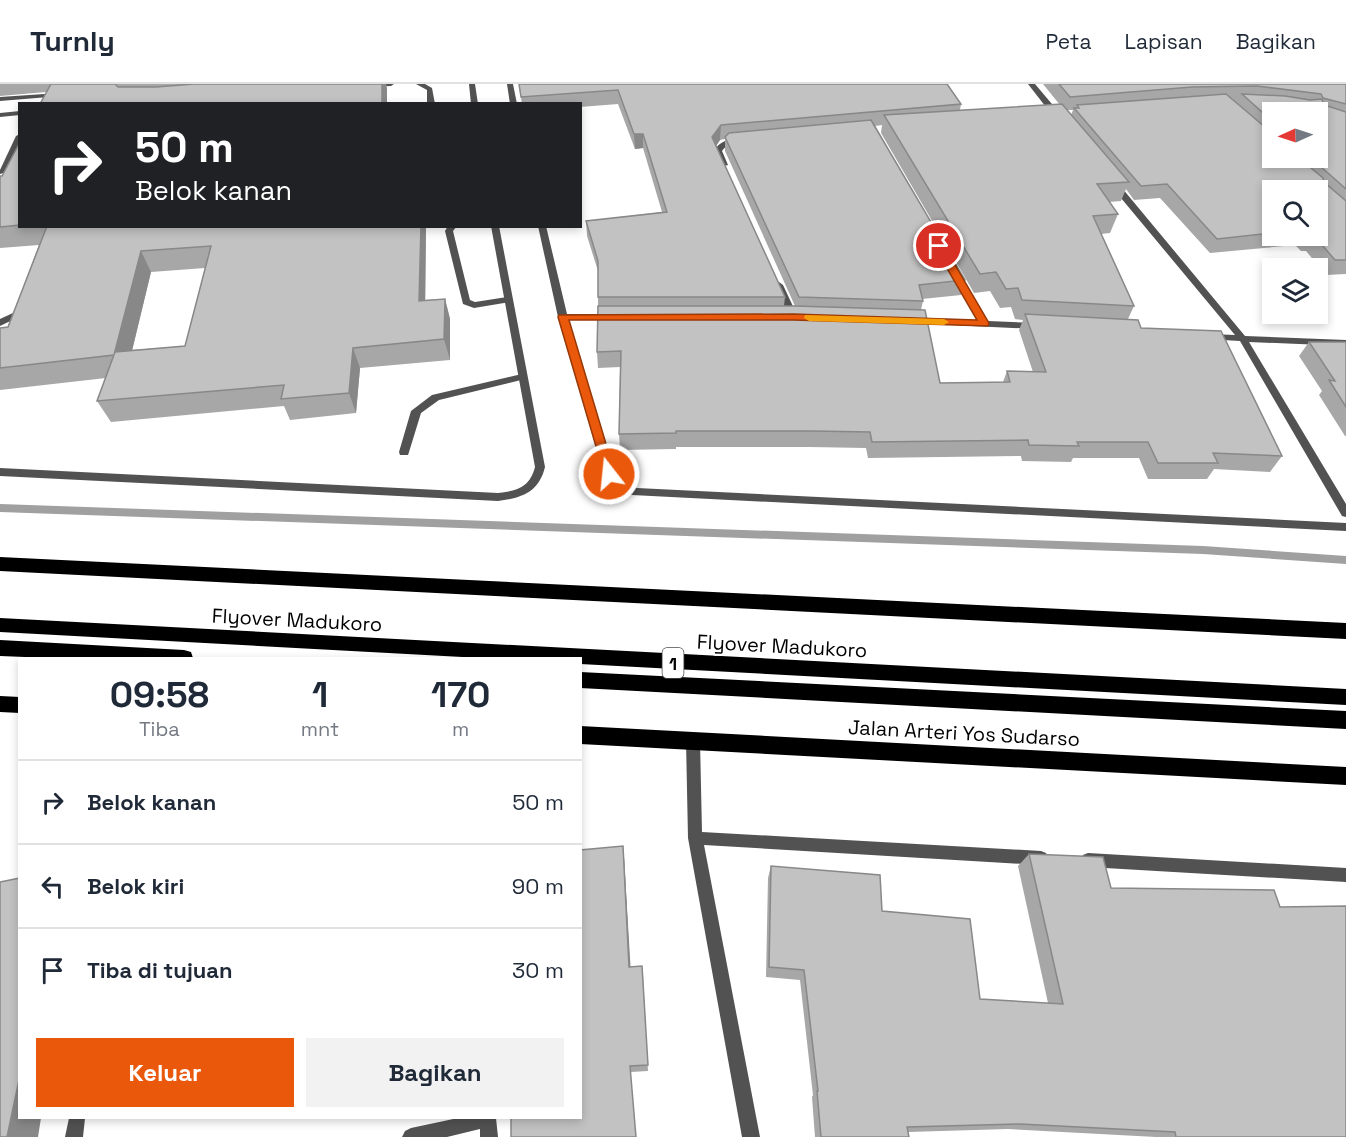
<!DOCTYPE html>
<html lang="id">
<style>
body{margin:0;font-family:"Space Grotesk",sans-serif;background:#f2f2f3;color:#1f2937;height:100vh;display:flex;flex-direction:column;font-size:22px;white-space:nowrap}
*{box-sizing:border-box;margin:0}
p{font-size:20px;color:#747a83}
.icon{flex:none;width:33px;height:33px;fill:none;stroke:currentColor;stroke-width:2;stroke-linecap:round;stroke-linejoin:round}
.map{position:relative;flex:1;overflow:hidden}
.side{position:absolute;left:18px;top:573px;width:564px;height:462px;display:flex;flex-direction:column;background:#fff;border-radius:0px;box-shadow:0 3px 9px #0003}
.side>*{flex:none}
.hud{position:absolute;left:18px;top:18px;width:564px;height:126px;border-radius:0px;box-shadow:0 3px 9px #0003;background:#202124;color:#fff;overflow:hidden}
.needle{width:39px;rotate:267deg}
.controls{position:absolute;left:1262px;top:18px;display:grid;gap:12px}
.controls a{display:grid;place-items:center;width:66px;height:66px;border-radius:0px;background:#fff;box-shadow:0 3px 9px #0003;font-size:30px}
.pin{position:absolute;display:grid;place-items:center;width:51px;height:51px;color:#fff;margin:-26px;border:3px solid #fff;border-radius:50%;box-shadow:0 2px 6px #0007}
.me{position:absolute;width:66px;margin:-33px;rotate:344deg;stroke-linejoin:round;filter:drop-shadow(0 0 4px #0008)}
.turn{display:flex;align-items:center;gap:21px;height:126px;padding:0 18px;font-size:27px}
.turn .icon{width:78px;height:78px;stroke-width:2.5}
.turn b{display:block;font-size:42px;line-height:51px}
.eta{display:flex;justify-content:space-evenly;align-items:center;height:102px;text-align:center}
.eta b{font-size:36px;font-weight:600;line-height:42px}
.cta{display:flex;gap:12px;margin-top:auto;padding:12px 18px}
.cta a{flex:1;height:69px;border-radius:0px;background:#ea580c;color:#fff;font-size:24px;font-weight:600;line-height:69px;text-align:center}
.cta a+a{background:#f2f2f3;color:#1f2937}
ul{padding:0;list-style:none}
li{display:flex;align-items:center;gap:18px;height:84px;padding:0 18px;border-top:2px solid #e0e1e3}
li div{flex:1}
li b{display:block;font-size:22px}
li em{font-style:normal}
header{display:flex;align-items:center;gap:36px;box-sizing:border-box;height:84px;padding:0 30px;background:#fff;border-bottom:2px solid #e0e1e3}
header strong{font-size:28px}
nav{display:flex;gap:33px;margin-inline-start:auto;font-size:21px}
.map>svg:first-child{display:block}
</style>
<header>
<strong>Turnly</strong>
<nav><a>Peta</a><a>Lapisan</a><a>Bagikan</a></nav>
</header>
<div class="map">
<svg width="1346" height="1053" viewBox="0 0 1346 1053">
<rect width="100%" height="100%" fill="#fff"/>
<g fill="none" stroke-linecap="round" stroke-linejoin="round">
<!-- stream -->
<polygon fill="#a0a0a0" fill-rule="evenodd" points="0,420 1203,462 1346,472 1346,480 1203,470 0,428"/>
<!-- lane -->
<g fill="#525252" fill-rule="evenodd">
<polygon points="370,0 394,0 391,2 368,3 367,2"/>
<polygon points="416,0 425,0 432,4 435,20 427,20 427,6"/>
<polygon points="59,9 63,11 61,12 0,17 0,13"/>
<polygon points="20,27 20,31 0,33 0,29"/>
<polygon points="20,50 20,61 7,88 0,90 0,86 16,52"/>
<polygon points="448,142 457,142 453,147 470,216 475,218 507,213 511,216 510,218 474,224 463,220 445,147"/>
<polygon points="26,223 31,226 29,228 0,242 0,235"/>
<polygon points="522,290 525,291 525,295 439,316 421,329 409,368 408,371 400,371 399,368 411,327 432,311"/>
<polygon points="69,1034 85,1034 83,1053 65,1053"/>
<polygon points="458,1034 496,1034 498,1053 480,1053 480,1045 447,1053 402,1053 405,1047 411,1044"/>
</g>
<!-- street -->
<g fill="#525252" fill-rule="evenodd">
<polygon points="469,0 475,0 478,20 471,20"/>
<polygon points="507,0 513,0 517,20 510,20"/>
<polygon points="1028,0 1035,0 1062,32 1062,36 1056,36"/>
<path d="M744 55V59C735 60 727 59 722 67L728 81 721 83 714 67C720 56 732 54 744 55Z"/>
<polygon points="1111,98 1117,98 1245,252 1346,256 1346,262 1249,258 1346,420 1346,433 1342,432 1240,257 1206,255 1206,251 1209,250 1235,251 1111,102"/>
<path d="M491 142H499L545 383C539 408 522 414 498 417L0 392V384L498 409C517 407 530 403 535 383Z"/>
<polygon points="538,142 546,142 567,230 613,230 618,233 613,236 568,236 614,389 622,398 637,404 1346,439 1346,447 632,411 614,404 604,390 558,233"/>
<polygon points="956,188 960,191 988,237 1035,239 1040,242 1035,245 909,239 909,235 912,234 978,237 952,191"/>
<polygon points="779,198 783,201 798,233 796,235 793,236 788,233 775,201"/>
<polygon points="693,651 698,653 700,657 702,748 1041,767 1046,769 1048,774 1046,779 1041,781 704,761 760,1053 742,1053 688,754 686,657 688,653"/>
<polygon points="1088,769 1346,784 1346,798 1088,783 1083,781 1081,776 1083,771"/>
</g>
<!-- highway -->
<g fill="#000" fill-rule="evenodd">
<polygon points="0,473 1346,539 1346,555 0,487"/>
<polygon points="0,534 1346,605 1346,621 580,580 580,574 481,574 0,548"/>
<polygon points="0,556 184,566 191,568 193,574 50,574 0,572"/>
<polygon points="580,588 1346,627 1346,645 580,604"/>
<polygon points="0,612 20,613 20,629 0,628"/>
<polygon points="580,642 1346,683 1346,701 580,660"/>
</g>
</g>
<!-- wall -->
<g fill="#a7a7a7" fill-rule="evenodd">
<polygon points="0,0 386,0 387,5 46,8 0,12"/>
<path d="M519 0 961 20 960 26 1060 21 1043 0H1346V190L1326 191 1306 167H1301L1295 161 1210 169 1160 114 1134 116 1126 105 1121 117 1109 118 1118 130 1110 149 1101 150 1134 222 1128 235 1141 244 1282 372 1270 388 1214 385 1207 395H1148L1139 374H1073L1071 378 1022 377 1021 372 868 374 866 364 810 363H676V365L620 366 619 350 620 283 598 284 597 268 598 222V187L587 152 586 137 662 128 643 64 635 65 618 20 580 23V20H522ZM1067 26H1073L1071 31ZM1272 28 1317 74H1272ZM882 41 881 49 974 209 990 207 1000 224 1011 223 1015 235 1023 236 1019 246 1033 288 1007 287 1003 298 940 299 921 226 923 217 922 215 961 211 965 196 875 42ZM725 55V67L795 222H784L785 213 716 62 720 56ZM1272 106 1317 152H1272Z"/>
<path d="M20 58V142H426L425 216 445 215 450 235V276L360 284 356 329 290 336 284 322 111 338 97 317 106 294 0 306V244L8 243 39 161 0 164V92H2ZM205 184 185 262 132 266 151 188Z"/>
<polygon points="1309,258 1346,258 1346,352 1345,352 1319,311 1322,307 1299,272"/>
<polygon points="1029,770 1111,804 1346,1053 1156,1053 1008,1045 908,1048 909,1053 815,1053 812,1013 813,1011 800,896 766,893 768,794 771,782 882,827 980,915 1048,919 1018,782"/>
<polygon points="624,773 630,883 643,890 648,987 631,988 580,1034"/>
</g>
<!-- shaded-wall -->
<g fill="#888">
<polygon points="382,0 386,0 387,5 387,20 382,20"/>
<polygon points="721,41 720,56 712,68 712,53"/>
<polygon points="634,50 643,50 643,64 635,65"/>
<polygon points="421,142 426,142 425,237 419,217"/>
<polygon points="141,167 151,188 126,292 114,271"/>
<polygon points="445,215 450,235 450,276 444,255"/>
<polygon points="353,264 360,284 356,329 349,309"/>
<polygon points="623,762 624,773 631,891 629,883"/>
<polygon points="20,991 20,1034 41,1034 38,1053 7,1053"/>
</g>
<!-- building -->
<g fill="#c2c2c2" stroke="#888" stroke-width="1.5">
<polygon points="51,0 116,0 116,1 118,3 156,3 194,0 382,0 382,20 40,20"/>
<polygon points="519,0 947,0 961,20 721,41 712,53 785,213 598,213 598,177 586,137 667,128 643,50 634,50 618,6 521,13"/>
<polygon points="1059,0 1346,0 1346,20 1323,14 1321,10 1257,2 1192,3 1070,13"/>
<polygon points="1226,10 1272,49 1272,74 1299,74 1323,94 1324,98 1346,117 1346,176 1335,176 1315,153 1310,153 1309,152 1317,152 1317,106 1272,106 1272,149 1217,155 1167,100 1141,102 1074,24 1079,24 1077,21"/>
<polygon points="1242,10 1285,12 1310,16 1322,15 1324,21 1346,28 1346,105 1311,74 1317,74 1317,28 1272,28 1272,37"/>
<polygon points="1062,20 1129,98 1097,100 1118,130 1093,132 1134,222 1022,216 1018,204 1006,205 996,188 980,190 884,31"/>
<polygon points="871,36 965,196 919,201 923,217 799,213 725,53 729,49"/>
<polygon points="20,58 20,141 0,143 0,92 2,92"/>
<polygon points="47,142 421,142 419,217 445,215 444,255 353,264 349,309 281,315 284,301 97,317 115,268 185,262 211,162 141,167 114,271 0,284 0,244 8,243"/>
<polygon points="598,222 795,222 925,226 940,299 1010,298 1007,287 1046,288 1025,230 1138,236 1141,244 1221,247 1282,372 1213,369 1218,379 1158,379 1148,358 1077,358 1079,362 1029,361 1028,356 872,358 870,348 812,347 676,347 676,349 619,350 621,267 597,268"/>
<polygon points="1309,258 1346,258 1346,323 1329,296 1335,297"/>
<polygon points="623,762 629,883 642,882 648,981 630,982 636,1053 511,1053 511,1034 580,1034 580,766"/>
<polygon points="1029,770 1103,773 1111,804 1274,806 1280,823 1346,822 1346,1053 1176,1053 1175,1048 1020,1040 907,1043 909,1053 821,1053 817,1007 818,1007 804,886 769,883 771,782 880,791 882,827 970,835 980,915 1063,920"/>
<polygon points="20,794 20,991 7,1053 0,1053 0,798"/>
</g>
<!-- route -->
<polygon fill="#ea580c" stroke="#983908" stroke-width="1.5" points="939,159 944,162 989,239 988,242 793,236 569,236 615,390 613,393 605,393 558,233 559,231 793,230 977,236 934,162"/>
<!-- slow -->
<polygon fill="#f59e0b" points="805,231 944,235 949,238 944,241 809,237 804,234"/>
<g text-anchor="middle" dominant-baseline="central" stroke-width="4.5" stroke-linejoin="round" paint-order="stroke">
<!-- shield labels -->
<rect fill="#fff" stroke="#4c4c4c" stroke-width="1.5" x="662.5" y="564" width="21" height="30" rx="4.5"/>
<g font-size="18" font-weight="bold" fill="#000">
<text x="673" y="579">1</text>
</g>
<!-- street labels -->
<g font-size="20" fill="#000" stroke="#fff">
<text transform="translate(297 536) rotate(3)">Flyover Madukoro</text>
<text transform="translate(782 562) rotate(3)">Flyover Madukoro</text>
<text transform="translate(964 649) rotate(3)">Jalan Arteri Yos Sudarso</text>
</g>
</g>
</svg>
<div class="controls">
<a><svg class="needle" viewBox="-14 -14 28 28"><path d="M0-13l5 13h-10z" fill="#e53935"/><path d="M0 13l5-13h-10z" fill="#747a83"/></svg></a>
<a><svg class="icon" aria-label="search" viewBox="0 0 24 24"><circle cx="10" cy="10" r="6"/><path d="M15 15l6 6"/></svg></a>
<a><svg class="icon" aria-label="layers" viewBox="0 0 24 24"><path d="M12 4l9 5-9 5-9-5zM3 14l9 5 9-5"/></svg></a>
</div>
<div class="pin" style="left:939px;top:162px;background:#d93025"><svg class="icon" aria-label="arrive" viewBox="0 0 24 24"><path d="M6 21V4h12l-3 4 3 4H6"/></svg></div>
<svg class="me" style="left:609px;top:390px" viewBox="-20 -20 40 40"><circle r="17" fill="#ea580c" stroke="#fff" stroke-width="3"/><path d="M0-11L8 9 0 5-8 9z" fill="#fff"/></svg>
<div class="hud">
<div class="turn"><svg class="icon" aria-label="right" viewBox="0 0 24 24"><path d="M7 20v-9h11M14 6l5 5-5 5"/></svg><div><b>50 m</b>Belok kanan</div></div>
</div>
<section class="side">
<div class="eta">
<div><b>09:58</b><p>Tiba</p></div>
<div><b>1</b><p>mnt</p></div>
<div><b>170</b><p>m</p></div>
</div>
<ul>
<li><svg class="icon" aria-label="right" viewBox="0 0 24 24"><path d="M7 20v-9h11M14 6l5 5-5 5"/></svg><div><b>Belok kanan</b></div><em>50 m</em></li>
<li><svg class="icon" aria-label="left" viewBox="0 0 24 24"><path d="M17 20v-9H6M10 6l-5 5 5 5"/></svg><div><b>Belok kiri</b></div><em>90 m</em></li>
<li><svg class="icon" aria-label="arrive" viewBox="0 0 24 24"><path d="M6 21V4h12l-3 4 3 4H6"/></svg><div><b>Tiba di tujuan</b></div><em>30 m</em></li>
</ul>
<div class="cta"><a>Keluar</a><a>Bagikan</a></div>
</section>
</div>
